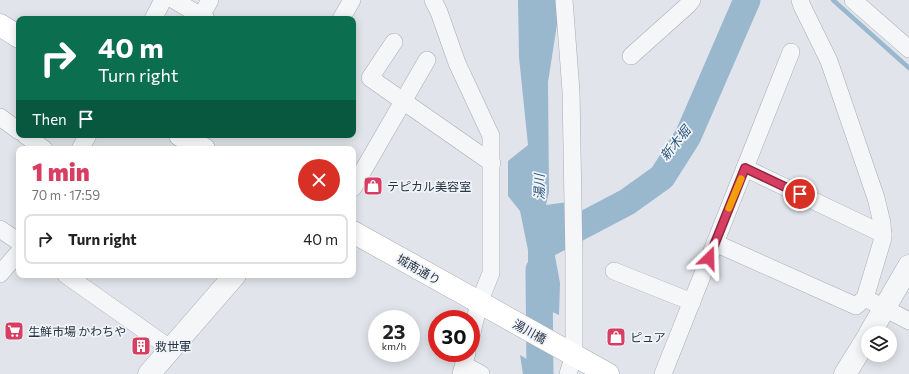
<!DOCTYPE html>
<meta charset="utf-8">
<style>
body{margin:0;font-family:Commissioner,"Noto Sans JP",sans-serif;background:#f2f2f2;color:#222;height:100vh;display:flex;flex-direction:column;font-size:15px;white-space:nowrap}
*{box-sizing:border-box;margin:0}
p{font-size:13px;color:#767676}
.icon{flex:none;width:22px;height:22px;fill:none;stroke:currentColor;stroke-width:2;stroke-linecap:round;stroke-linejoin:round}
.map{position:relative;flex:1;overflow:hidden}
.details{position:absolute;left:16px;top:146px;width:340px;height:132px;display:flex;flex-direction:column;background:#fff;border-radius:8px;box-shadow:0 2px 10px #0003}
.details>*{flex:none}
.hud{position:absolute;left:16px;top:16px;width:340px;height:122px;border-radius:8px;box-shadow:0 2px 10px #0003;background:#0b6e4f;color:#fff;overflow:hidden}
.fabs{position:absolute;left:861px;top:326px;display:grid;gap:8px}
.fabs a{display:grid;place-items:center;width:36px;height:36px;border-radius:50%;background:#fff;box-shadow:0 2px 10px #0003;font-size:20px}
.speed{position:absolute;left:368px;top:310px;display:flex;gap:8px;font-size:20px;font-weight:700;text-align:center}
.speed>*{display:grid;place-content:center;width:52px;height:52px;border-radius:50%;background:#fff;box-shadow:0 2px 10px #0003;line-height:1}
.speed small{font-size:10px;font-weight:400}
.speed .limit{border:6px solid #d22;background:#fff;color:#111}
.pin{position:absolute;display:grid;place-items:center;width:34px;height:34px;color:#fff;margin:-17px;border:2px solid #fff;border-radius:50%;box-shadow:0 1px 4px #0007}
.me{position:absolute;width:44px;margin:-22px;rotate:22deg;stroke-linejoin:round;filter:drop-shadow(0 0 3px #0008)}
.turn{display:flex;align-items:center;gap:14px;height:84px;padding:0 16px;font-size:18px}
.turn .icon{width:52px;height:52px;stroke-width:2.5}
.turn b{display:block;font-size:28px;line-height:34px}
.then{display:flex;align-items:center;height:38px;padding:0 16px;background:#0003;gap:8px;font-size:15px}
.round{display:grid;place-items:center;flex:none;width:42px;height:42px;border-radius:21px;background:#f2f2f2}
.head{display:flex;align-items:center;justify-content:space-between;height:68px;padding:0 16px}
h1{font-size:24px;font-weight:800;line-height:30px;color:#d83d62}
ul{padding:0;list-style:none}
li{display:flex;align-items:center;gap:12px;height:50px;margin:0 8px 6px;padding:0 8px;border:2px solid #e0e0e0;border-radius:8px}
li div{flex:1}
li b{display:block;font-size:15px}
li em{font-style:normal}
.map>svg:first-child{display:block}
</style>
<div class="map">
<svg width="909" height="374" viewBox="0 0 909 374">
<rect width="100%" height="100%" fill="#e1e5eb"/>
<!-- water -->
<g fill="#99b7cd">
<polygon points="518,0 556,0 558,18 548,82 549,192 546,205 568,202 571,239 555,248 555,256 560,283 559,315 528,301 528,250 520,211 508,196 508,161 528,145 519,57"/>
<polygon points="520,355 552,374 523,374"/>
</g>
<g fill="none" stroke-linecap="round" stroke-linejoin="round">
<!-- stream -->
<polyline stroke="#99b7cd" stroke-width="4.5" points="833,0 909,68"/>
<!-- river -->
<g stroke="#99b7cd" stroke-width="27">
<polyline points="549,243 627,202 662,177 688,136 747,0"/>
<polyline points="539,270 540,374"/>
</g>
<defs>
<g id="minor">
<polyline points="174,0 206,19"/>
<polyline points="433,0 439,12 457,63 491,136 491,273 479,303 471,337"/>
<polyline points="564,0 571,91 574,260 574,355 568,374"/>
<polyline points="800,0 802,6 829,61 876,198 882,223 883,238 865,298 909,321"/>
<polyline points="853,0 909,49"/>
<polyline points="201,16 210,0"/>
<polyline points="153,19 163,0"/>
<polyline points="341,19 352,0"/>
<polyline points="394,42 370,78 492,163"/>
<polyline points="631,56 688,5 692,0"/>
<polyline points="0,117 19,131"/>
<polyline points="25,135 44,149"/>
<polyline points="80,149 88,135"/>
<polyline points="745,168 883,234"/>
<polyline points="353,188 427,60"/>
<polyline points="0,229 19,242"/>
<polyline points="715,243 856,306 865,298"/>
<polyline points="614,271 692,302"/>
<polyline points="0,274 19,252"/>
<polyline points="66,275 171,349"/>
<polyline points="464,365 481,374"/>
<polyline points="461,374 467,353"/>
<polyline points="663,374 791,52"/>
</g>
<g id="tertiary">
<polyline points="870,333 909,266"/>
<polyline points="149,374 235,275"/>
<polyline points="845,374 868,337"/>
</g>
<g id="secondary">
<polyline points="0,25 19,37"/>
<polyline points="180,135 204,149"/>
<polyline points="353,232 608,374"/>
</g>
</defs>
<!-- minor casing -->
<use href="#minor" stroke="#a6acb5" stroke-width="18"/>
<!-- tertiary casing -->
<use href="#tertiary" stroke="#a6acb5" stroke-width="23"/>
<!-- secondary casing -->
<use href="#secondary" stroke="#a6acb5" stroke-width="23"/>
<!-- minor -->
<use href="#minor" stroke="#f4f6f8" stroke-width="17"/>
<!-- tertiary -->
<use href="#tertiary" stroke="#f4f6f8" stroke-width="22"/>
<!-- secondary -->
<use href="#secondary" stroke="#fff" stroke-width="22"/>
</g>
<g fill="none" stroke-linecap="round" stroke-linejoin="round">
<defs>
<polyline id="route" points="709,258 745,168 800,194"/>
</defs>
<!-- route casing -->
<use href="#route" stroke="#8c2840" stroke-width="10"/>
<!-- route -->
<use href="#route" stroke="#d83d62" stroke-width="7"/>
<!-- slow -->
<polyline stroke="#f59e0b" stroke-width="7" points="729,208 741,179"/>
</g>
<!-- icons -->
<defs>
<symbol id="shop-square" viewBox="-11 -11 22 22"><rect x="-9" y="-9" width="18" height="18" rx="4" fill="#d83d62" stroke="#f0f4f8"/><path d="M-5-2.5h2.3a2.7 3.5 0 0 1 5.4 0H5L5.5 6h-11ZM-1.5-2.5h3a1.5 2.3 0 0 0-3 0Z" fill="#fff"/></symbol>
<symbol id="supermarket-square" viewBox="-11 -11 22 22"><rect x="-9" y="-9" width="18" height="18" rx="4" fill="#d83d62" stroke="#f0f4f8"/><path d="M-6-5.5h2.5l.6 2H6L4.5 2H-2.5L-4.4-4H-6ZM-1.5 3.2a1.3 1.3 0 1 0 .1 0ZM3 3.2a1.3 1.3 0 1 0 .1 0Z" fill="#fff"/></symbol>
<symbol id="building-square" viewBox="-11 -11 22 22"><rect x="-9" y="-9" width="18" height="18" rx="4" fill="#d83d62" stroke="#f0f4f8"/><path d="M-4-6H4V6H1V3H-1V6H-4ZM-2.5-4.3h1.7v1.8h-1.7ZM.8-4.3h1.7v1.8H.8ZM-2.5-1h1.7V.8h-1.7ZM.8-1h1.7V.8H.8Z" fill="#fff"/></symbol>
</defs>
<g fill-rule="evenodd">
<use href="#shop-square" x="362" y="175" width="22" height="22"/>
<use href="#supermarket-square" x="3" y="320" width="22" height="22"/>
<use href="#shop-square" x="605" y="326" width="22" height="22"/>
<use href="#building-square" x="130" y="335" width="22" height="22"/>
</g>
<g text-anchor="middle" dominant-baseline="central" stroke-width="3.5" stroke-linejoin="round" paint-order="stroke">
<!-- poi labels -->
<g font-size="12" fill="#283443" stroke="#f0f4f8" text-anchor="start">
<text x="387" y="186">テピカル美容室</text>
<text x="28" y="331">生鮮市場 かわちや</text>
<text x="630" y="337">ピュア</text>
<text x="155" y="346">救世軍</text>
</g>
<!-- street labels -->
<g font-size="12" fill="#283443" stroke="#f0f4f8">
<text transform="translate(419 269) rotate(30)">城南通り</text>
<text transform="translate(530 331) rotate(29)">湯川橋</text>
</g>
<!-- water labels -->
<g font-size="13" font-style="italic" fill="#2e577b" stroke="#f0f4f8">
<text transform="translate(675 143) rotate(-51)">新木堀</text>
<text transform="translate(539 187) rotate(-90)">湯川</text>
</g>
</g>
</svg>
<div class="fabs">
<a><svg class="icon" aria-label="layers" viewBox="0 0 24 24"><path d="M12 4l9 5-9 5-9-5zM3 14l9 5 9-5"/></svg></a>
</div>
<div class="speed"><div>23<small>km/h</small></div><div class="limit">30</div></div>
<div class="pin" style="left:800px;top:194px;background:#d93025"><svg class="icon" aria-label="arrive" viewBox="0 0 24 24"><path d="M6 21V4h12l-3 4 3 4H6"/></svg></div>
<svg class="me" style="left:709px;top:258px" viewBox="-20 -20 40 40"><path d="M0-17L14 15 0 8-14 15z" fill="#d83d62" stroke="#fff" stroke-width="4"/></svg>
<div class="hud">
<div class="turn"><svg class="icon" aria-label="right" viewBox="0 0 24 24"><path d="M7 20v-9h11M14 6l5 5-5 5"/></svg><div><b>40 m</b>Turn right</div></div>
<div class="then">Then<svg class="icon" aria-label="arrive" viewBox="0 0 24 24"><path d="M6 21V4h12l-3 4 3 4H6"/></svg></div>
</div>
<section class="details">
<div class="head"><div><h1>1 min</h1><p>70 m · 17:59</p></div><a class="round" style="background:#d93025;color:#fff"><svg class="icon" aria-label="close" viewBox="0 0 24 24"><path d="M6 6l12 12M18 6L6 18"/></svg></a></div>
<ul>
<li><svg class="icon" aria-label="right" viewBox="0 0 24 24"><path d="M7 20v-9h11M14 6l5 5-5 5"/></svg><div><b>Turn right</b></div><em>40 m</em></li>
</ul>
</section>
</div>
